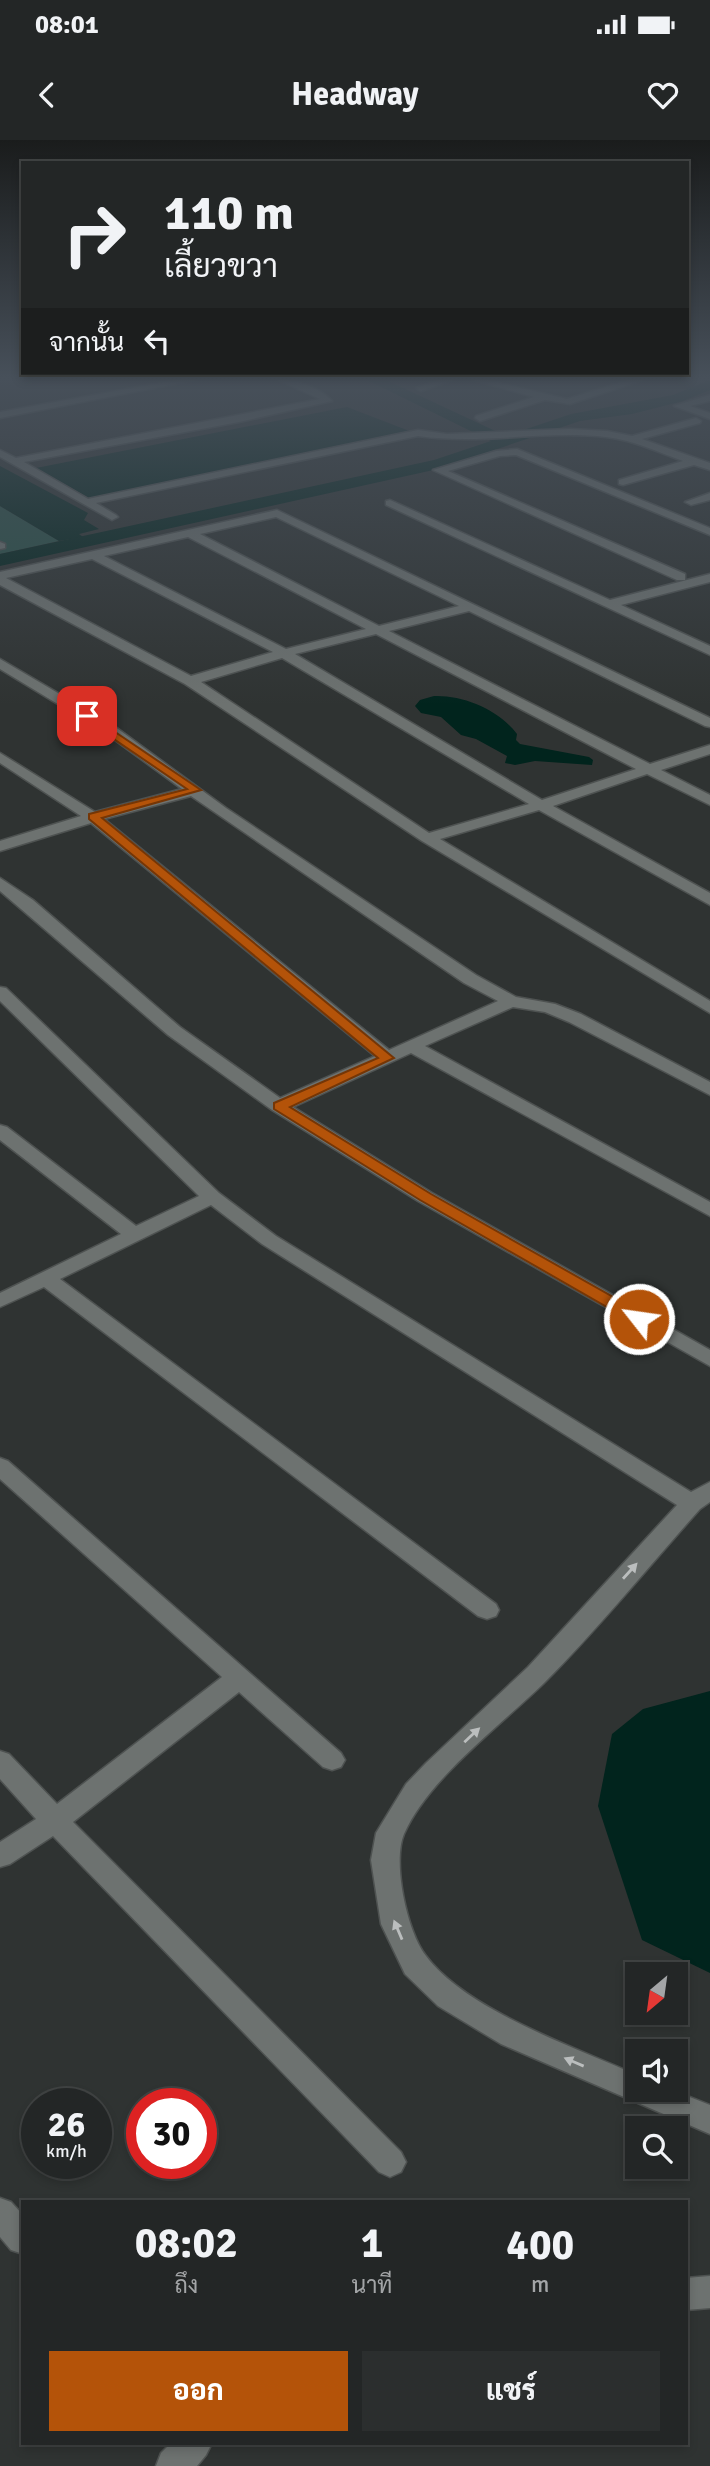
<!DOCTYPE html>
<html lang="th">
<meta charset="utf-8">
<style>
body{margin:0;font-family:Signika,Sarabun,sans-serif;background:#2b2e2e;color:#f1f3f6;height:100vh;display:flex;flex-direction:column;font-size:26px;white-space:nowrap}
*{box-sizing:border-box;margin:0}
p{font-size:23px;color:#a3a5a7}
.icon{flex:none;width:38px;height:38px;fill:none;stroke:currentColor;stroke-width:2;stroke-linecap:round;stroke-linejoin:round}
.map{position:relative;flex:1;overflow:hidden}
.drawer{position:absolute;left:21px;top:2060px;width:667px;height:245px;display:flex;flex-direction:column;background:#232626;border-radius:0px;box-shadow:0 4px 10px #0003,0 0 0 2px #404343}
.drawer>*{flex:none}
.guide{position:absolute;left:21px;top:21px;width:668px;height:214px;border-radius:0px;box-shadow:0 4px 10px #0003,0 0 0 2px #404343;background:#232626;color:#f1f3f6;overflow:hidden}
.needle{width:46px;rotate:209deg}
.fabs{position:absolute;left:625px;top:1822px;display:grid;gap:14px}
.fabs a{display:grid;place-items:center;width:63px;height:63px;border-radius:0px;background:#232626;box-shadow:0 4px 10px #0003,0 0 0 2px #404343;font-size:35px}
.speed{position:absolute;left:21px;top:1948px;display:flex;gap:14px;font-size:35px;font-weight:700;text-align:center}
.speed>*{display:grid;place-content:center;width:91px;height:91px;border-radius:50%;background:#232626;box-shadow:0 4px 10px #0003,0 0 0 2px #404343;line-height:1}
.speed small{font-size:18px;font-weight:400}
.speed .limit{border:10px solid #d22;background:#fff;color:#111}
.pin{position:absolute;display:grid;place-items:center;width:60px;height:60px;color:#fff;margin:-30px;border-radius:14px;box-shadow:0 4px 10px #0006}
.me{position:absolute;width:77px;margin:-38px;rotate:300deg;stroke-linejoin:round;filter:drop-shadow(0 0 5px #0008)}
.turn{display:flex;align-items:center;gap:24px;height:147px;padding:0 28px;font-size:32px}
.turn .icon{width:91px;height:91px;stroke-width:2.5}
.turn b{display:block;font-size:49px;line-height:60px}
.then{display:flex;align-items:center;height:66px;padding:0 28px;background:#0003;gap:14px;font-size:26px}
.eta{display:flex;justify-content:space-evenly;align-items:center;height:119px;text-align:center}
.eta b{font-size:42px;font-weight:800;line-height:49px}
.action{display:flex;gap:14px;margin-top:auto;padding:14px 28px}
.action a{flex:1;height:80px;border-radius:0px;background:#b45309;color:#fff;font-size:28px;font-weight:800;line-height:80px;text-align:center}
.action a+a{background:#2b2e2e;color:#f1f3f6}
.status{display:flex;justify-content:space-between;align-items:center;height:49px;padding:0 35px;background:#232626;direction:ltr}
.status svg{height:19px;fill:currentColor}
header{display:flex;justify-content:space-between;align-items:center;height:91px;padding:0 28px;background:#232626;font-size:32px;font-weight:800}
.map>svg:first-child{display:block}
</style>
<div class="status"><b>08:01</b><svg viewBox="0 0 49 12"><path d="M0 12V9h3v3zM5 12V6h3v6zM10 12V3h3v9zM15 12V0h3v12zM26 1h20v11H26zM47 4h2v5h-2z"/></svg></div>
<header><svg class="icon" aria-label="back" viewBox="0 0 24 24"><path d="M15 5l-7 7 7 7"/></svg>Headway<svg class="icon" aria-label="heart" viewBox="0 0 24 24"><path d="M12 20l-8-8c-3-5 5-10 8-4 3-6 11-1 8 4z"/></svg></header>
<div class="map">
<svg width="710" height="2326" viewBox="0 0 710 2326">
<rect width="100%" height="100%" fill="#2f3332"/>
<!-- green -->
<polygon fill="#285047" points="0,366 59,401 0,414"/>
<!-- water -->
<g fill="#01241d">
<polygon points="347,267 412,292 91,359 36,328"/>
<polygon points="0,326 88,373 84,380 99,389 79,394 83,397 59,401 0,366"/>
<path d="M434 556C464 555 499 570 517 594L516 600 520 604 589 617 593 620 592 625 535 621 515 625 505 623 507 616 476 599 461 595 441 577 421 573 415 566 420 560Z"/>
<polygon points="710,1551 710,1833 642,1800 598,1666 612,1594 643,1569"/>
</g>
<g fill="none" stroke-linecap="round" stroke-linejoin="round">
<!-- canal -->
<polygon fill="#01241d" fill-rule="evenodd" points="367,240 386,240 506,296 571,274 673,255 710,240 710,250 683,261 632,274 580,281 438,329 0,426 0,414 434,320 491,301"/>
<defs>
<g id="minor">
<polygon points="177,240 195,240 0,278 0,272"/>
<path d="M278 240C295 239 321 248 332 261L239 282 24 322 88 359 418 290 447 294 570 289 607 291 632 296 696 278 701 281 700 283 642 299 710 323V330L694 325 623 345 619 344V340L683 321C658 312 633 300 606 297 544 290 481 305 418 296L96 363 116 375 118 377 112 380 0 317V310L16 318 320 259Z"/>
<polygon points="439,240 453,240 421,251 416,248"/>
<polygon points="473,240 487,240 567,259 629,240 643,240 570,264 545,260 480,281 475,278 476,276 534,257"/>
<polygon points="710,255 710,261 690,266 710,273 710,279 674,266"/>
<polygon points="517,309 710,388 710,395 516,315 500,316 448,331 685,434 685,440 677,440 433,330 496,311"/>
<polygon points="710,353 710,360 691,365 685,362"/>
<polygon points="390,360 610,460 710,434 710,442 621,465 710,506 710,515 386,365 386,361"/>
<path d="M277 370 710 578V587L705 586 469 471 389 491 650 624 710 605V614L661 630 710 655V665L647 634 553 666 710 753V765L539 670 440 699 710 861V873L422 701 185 544 0 445V432ZM276 377 459 466 379 486 200 394ZM188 397 366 489 286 509 104 416ZM92 419 273 512 191 536 6 438ZM376 494 636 629 542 660 295 514ZM282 518 529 664 429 693 201 542Z"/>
<polygon points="0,402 5,404 5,408 0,409"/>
<path d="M0 519 114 586 226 668 476 835 516 857 555 864 581 874 710 942V955L569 882 545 872 513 867 425 906 710 1062V1076L411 913 293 967 432 1053 710 1210V1226L418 1061 272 970 168 895 0 751V738L33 760 180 887 280 958 375 916 91 683 0 711V701L81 676 0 623V613L95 672 182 649 104 592 0 529ZM191 656 464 843 498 861 389 910 104 679Z"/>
<path d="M0 847 6 848 219 1053 276 1096 691 1352 710 1342V1362L700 1369C649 1426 599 1488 544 1543 501 1585 428 1639 404 1694 392 1722 407 1792 426 1816 466 1870 576 1908 637 1935V1950H672L710 1965V1994L501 1904 438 1866 405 1834 381 1784 371 1720 376 1693 406 1644 426 1623 528 1527 677 1365 262 1104 211 1065 60 1139 496 1464 499 1470 496 1476 487 1479 478 1476 44 1147 0 1167V1153L121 1094 0 1000V985L7 987 136 1086 199 1056 0 861Z"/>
<polygon points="0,1318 8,1321 341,1613 345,1620 341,1627 332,1630 323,1627 239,1552 73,1682 401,2012 406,2022 401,2032 390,2037 379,2032 53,1696 10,1724 0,1727 0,1702 36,1679 0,1639 0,1611 9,1614 57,1664 222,1537 0,1339"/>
<polygon points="0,2058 11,2062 23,2075 23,2114 11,2110 0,2097"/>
<polygon points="710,2136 710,2168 686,2170 686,2138"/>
<polygon points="171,2303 212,2303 206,2315 197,2326 156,2326 161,2313"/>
</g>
</defs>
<!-- minor casing -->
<use href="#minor" stroke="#4e5251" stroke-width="3"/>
<!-- minor -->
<use href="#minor" fill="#6d7270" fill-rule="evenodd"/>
</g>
<!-- one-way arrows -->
<defs><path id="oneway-solid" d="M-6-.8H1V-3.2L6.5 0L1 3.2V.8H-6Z" transform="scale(1.75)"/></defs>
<g fill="#bbbebe">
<use href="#oneway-solid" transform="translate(630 1431) rotate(-48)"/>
<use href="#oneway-solid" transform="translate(472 1595) rotate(-43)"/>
<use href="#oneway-solid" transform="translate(398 1790) rotate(-113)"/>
<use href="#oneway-solid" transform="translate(574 1922) rotate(-157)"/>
</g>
<!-- sky -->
<linearGradient id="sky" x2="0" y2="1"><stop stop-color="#1a1c1c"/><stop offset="0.42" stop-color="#47505a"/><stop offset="1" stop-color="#47505a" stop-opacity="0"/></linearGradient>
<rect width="710" height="565" fill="url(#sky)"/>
<!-- route -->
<polygon fill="#b45309" stroke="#753606" stroke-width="2" points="87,573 201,650 102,678 394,918 290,967 431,1054 645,1175 647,1179 645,1182 633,1182 420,1060 274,969 274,963 378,918 89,679 89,674 187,649 83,578 82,576"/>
</svg>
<div class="fabs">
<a><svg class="needle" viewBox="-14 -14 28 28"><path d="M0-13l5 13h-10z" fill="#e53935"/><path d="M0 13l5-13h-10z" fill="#a3a5a7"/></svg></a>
<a><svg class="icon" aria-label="sound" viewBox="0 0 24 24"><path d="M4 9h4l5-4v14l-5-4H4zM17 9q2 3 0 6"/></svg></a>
<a><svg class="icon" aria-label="search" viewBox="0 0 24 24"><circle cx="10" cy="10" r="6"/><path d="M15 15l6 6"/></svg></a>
</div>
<div class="speed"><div>26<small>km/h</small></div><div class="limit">30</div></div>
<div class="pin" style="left:87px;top:576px;background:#d93025"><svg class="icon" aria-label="arrive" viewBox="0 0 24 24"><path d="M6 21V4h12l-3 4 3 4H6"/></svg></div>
<svg class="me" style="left:639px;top:1179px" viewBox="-20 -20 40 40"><circle r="17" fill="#b45309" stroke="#fff" stroke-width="3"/><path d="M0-11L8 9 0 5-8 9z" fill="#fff"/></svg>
<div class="guide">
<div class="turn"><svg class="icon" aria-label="right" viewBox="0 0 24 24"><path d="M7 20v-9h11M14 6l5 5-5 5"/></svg><div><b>110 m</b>เลี้ยวขวา</div></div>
<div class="then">จากนั้น<svg class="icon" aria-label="left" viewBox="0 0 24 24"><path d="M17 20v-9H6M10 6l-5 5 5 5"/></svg></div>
</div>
<section class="drawer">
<div class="eta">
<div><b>08:02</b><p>ถึง</p></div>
<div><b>1</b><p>นาที</p></div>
<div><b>400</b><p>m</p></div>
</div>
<div class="action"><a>ออก</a><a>แชร์</a></div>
</section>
</div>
